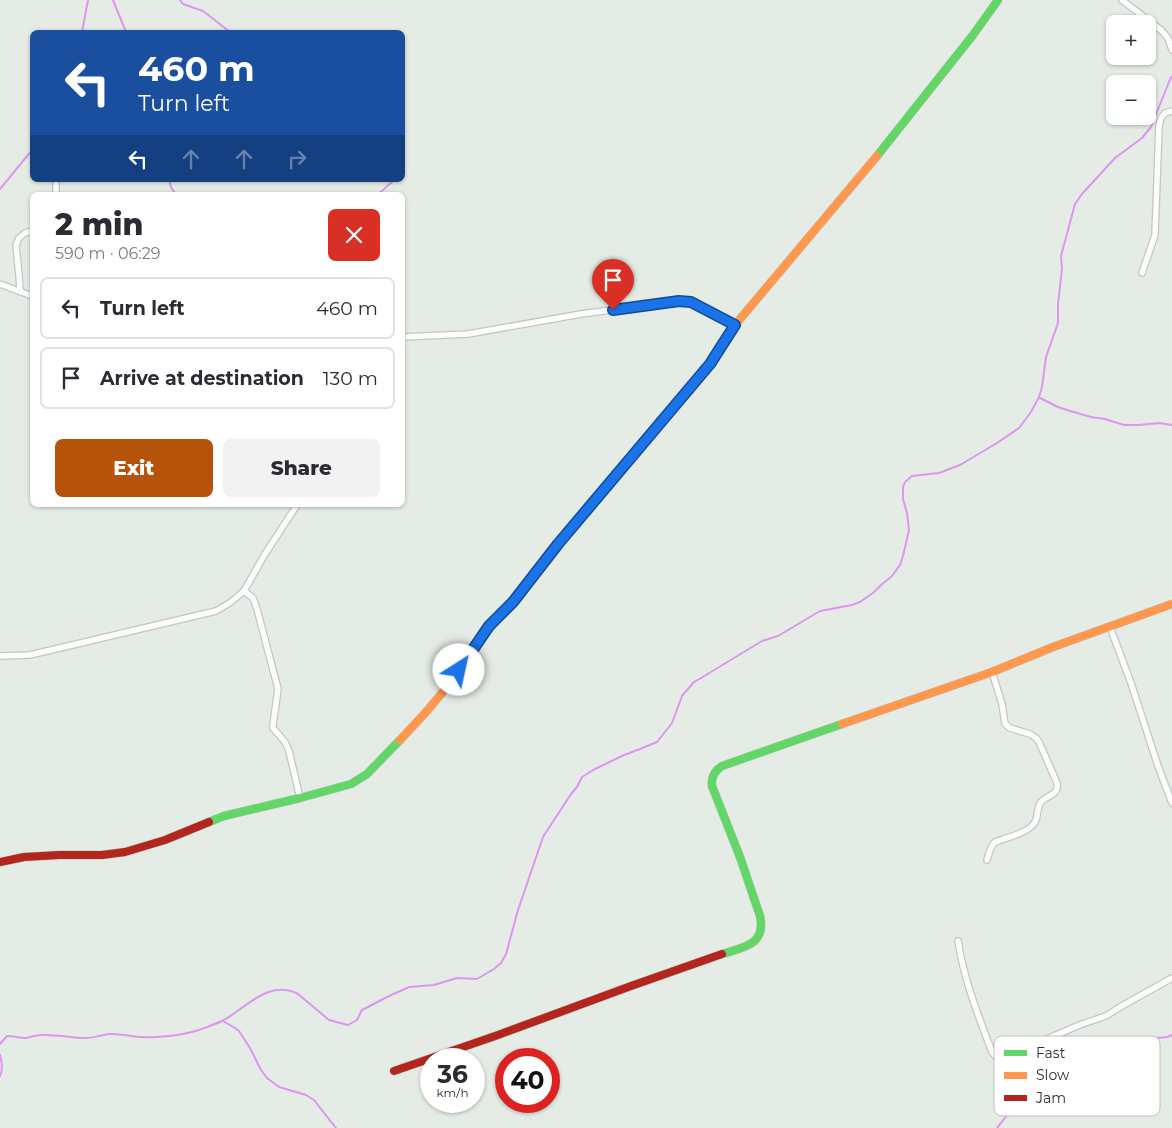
<!DOCTYPE html>
<meta charset="utf-8">
<style>
body{margin:0;font-family:Montserrat,sans-serif;background:#f2f2f3;color:#2b2b33;height:100vh;display:flex;flex-direction:column;font-size:19px;white-space:nowrap}
*{box-sizing:border-box;margin:0}
p{font-size:16px;color:#7c7c81}
.icon{flex:none;width:28px;height:28px;fill:none;stroke:currentColor;stroke-width:2;stroke-linecap:round;stroke-linejoin:round}
.map{position:relative;flex:1;overflow:hidden}
.panel{position:absolute;left:30px;top:192px;width:375px;height:315px;display:flex;flex-direction:column;background:#fff;border-radius:8px;box-shadow:0 1px 4px #0004}
.panel>*{flex:none}
.top-card{position:absolute;left:30px;top:30px;width:375px;height:152px;border-radius:8px;box-shadow:0 1px 4px #0004;background:#1a4fa0;color:#fff;overflow:hidden}
.fabs{position:absolute;left:1106px;top:15px;display:grid;gap:10px}
.fabs a{display:grid;place-items:center;width:50px;height:50px;border-radius:8px;background:#fff;box-shadow:0 1px 4px #0004;font-size:25px}
.speed{position:absolute;left:420px;top:1048px;display:flex;gap:10px;font-size:25px;font-weight:700;text-align:center}
.speed>*{display:grid;place-content:center;width:65px;height:65px;border-radius:50%;background:#fff;box-shadow:0 1px 4px #0004;line-height:1}
.speed small{font-size:12px;font-weight:400}
.speed .limit{border:8px solid #d22;background:#fff;color:#111}
.pin{position:absolute;display:grid;place-items:center;width:42px;height:42px;color:#fff;margin:-51px -21px;border-radius:50% 50% 50% 0;rotate:-45deg;box-shadow:0 0 5px #0007}
.pin .icon{rotate:45deg}
.me{position:absolute;width:55px;margin:-28px;rotate:35deg;stroke-linejoin:round;filter:drop-shadow(0 0 4px #0008)}
.turn{display:flex;align-items:center;gap:18px;height:105px;padding:0 25px;font-size:22px}
.turn .icon{width:65px;height:65px;stroke-width:2.5}
.turn b{display:block;font-size:35px;line-height:42px}
.lanes{display:flex;align-items:center;height:48px;padding:0 25px;background:#0003;justify-content:center;gap:25px;direction:ltr}
.lanes .off{opacity:.35}
.round{display:grid;place-items:center;flex:none;width:52px;height:52px;border-radius:8px;background:#f2f2f3}
.overview{display:flex;align-items:center;justify-content:space-between;height:85px;padding:0 25px}
h1{font-size:30px;font-weight:800;line-height:38px}
.primary-button{display:flex;gap:10px;margin-top:auto;padding:10px 25px}
.primary-button a{flex:1;height:58px;border-radius:8px;background:#b45309;color:#fff;font-size:20px;font-weight:800;line-height:58px;text-align:center}
.primary-button a+a{background:#f2f2f3;color:#2b2b33}
ul{padding:0;list-style:none}
li{display:flex;align-items:center;gap:15px;height:62px;margin:0 10px 8px;padding:0 15px;border:2px solid #e1e1e2;border-radius:8px}
li div{flex:1}
li b{display:block;font-size:19px}
li em{font-style:normal}
.map>svg:first-child{display:block}
</style>
<div class="map">
<svg width="1172" height="1128" viewBox="0 0 1172 1128">
<rect width="100%" height="100%" fill="#e4ece5"/>
<g fill="none" stroke-linecap="round" stroke-linejoin="round">
<!-- stream -->
<g stroke="#de95f0" stroke-width="2">
<polyline points="113,0 126,32"/>
<polyline points="180,0 183,4 203,11 230,32"/>
<polyline points="82,32 88,0"/>
<polyline points="169,180 171,187 176,195"/>
<polyline points="0,189 32,150"/>
<polyline points="376,195 382,191 394,180"/>
<polyline points="1040,398 1058,407 1067,410 1091,417 1105,419 1124,425 1139,425 1159,423 1172,425"/>
<polyline points="223,1021 235,1028 239,1031 250,1048 261,1070 267,1078 279,1087 306,1095 314,1100 336,1128"/>
<path d="M0 1044 7 1036C13 1036 20 1038 26 1038 31 1037 36 1035 41 1035 56 1034 71 1038 86 1038 94 1038 101 1035 109 1034 120 1033 132 1037 143 1037 160 1038 183 1035 199 1030 207 1027 216 1024 224 1020 247 1007 269 979 298 994L329 1020 348 1025 357 1020 362 1010 387 997 409 987 434 985 457 978 477 979 494 969 501 963 506 954 518 910 543 837 571 794 577 787 582 777 595 769 624 755 640 749 657 742 672 723 682 696 694 682 701 678 762 641 778 636 820 611 852 605 860 602 873 593 881 585 892 576 900 565 903 556 909 530 907 513 903 499V487L905 482 912 476 939 473 960 465 997 443 1019 428 1031 412 1039 397 1042 387 1046 357 1058 323V304L1062 269 1061 256 1075 204 1082 194 1115 158 1142 138 1151 127 1171 77"/>
<path d="M0 1055C2 1061 3 1071 0 1076"/>
<polyline points="997,1128 1018,1101 1024,1097 1042,1090 1049,1089 1068,1078 1077,1068 1087,1067 1097,1068 1104,1068 1112,1060 1127,1052 1136,1044 1147,1039 1167,1037 1172,1035"/>
</g>
<defs>
<g id="street">
<polyline points="1122,0 1161,30 1168,38 1172,50"/>
<polyline points="56,195 56,180"/>
<polyline points="1142,273 1155,235 1159,126 1161,118 1165,113 1172,111"/>
<polyline points="0,284 32,296"/>
<polyline points="20,291 19,275 16,245 19,238 25,233 32,231"/>
<polyline points="402,337 468,334 581,314 679,301 691,302 735,325"/>
<polyline points="244,591 253,598 257,609 278,689 273,725 273,728 285,742 289,751 300,798"/>
<polyline points="1110,627 1131,683 1158,766 1172,803"/>
<polyline points="0,656 30,655 216,611 231,602 244,591 265,554 297,505"/>
<path d="M987 860C989 853 990 847 995 842 1006 838 1032 832 1036 820 1038 814 1037 807 1041 802 1048 794 1059 796 1057 783L1039 742 1036 738 1030 734 1010 728 1005 724 1002 704 992 672"/>
<path d="M958 941C964 980 978 1015 992 1052L997 1058 1000 1060 1037 1043 1082 1024 1106 1016 1120 1007 1172 978"/>
</g>
<g id="fast">
<polyline points="877,156 973,35 998,0"/>
<polyline points="209,822 224,816 300,798 351,784 367,774 400,740"/>
<path d="M722 954C744 947 766 945 760 916L740 857 712 786C711 777 714 771 722 766L842 724"/>
</g>
<g id="slow">
<polyline points="660,423 710,364 735,325 877,156"/>
<polyline points="842,724 992,672 1053,647 1172,604"/>
<polyline points="400,740 427,711 442,693 489,626 513,602 519,594"/>
</g>
<g id="jam">
<polyline points="519,594 557,544 660,423"/>
<polyline points="0,862 24,857 59,855 102,855 125,852 165,840 209,822"/>
<polyline points="394,1071 498,1035 631,986 722,954"/>
</g>
</defs>
<!-- street casing -->
<use href="#street" stroke="#c5c6c4" stroke-width="8"/>
<!-- fast casing -->
<use href="#fast" stroke="#c5c6c4" stroke-width="9"/>
<!-- slow casing -->
<use href="#slow" stroke="#c5c6c4" stroke-width="9"/>
<!-- jam casing -->
<use href="#jam" stroke="#c5c6c4" stroke-width="9"/>
<!-- street -->
<use href="#street" stroke="#fbfcfb" stroke-width="5.5"/>
<!-- fast -->
<use href="#fast" stroke="#63d668" stroke-width="8"/>
<!-- slow -->
<use href="#slow" stroke="#ff974d" stroke-width="8"/>
<!-- jam -->
<use href="#jam" stroke="#b3261e" stroke-width="8"/>
</g>
<g fill="none" stroke-linecap="round" stroke-linejoin="round">
<defs>
<polyline id="route" points="459,670 489,626 513,602 558,544 710,364 735,325 691,302 679,301 613,310"/>
</defs>
<!-- route casing -->
<use href="#route" stroke="#114b97" stroke-width="12"/>
<!-- route -->
<use href="#route" stroke="#1a73e8" stroke-width="9"/>
</g>
<!-- legend -->
<rect x="994" y="1036" width="166" height="80" rx="8" fill="#fff" stroke="#c0c0c0" stroke-width="1"/>
<rect x="1004" y="1050" width="23" height="6" fill="#63d668"/>
<rect x="1004" y="1072" width="23" height="7" fill="#ff974d"/>
<rect x="1004" y="1095" width="23" height="6" fill="#b3261e"/>
<g font-size="14" fill="#2e2e2e">
<text x="1036" y="1058">Fast</text>
<text x="1036" y="1080">Slow</text>
<text x="1036" y="1103">Jam</text>
</g>
</svg>
<div class="fabs">
<a>+</a>
<a>−</a>
</div>
<div class="speed"><div>36<small>km/h</small></div><div class="limit">40</div></div>
<div class="pin" style="left:613px;top:310px;background:#d93025"><svg class="icon" aria-label="arrive" viewBox="0 0 24 24"><path d="M6 21V4h12l-3 4 3 4H6"/></svg></div>
<svg class="me" style="left:459px;top:670px" viewBox="-20 -20 40 40"><circle r="19" fill="#fff"/><path d="M0-13L10 11 0 6-10 11z" fill="#1a73e8"/></svg>
<div class="top-card">
<div class="turn"><svg class="icon" aria-label="left" viewBox="0 0 24 24"><path d="M17 20v-9H6M10 6l-5 5 5 5"/></svg><div><b>460 m</b>Turn left</div></div>
<div class="lanes"><svg class="icon" aria-label="left" viewBox="0 0 24 24"><path d="M17 20v-9H6M10 6l-5 5 5 5"/></svg><svg class="icon off" aria-label="ahead" viewBox="0 0 24 24"><path d="M12 20V5M6 11l6-6 6 6"/></svg><svg class="icon off" aria-label="ahead" viewBox="0 0 24 24"><path d="M12 20V5M6 11l6-6 6 6"/></svg><svg class="icon off" aria-label="right" viewBox="0 0 24 24"><path d="M7 20v-9h11M14 6l5 5-5 5"/></svg></div>
</div>
<section class="panel">
<div class="overview"><div><h1>2 min</h1><p>590 m · 06:29</p></div><a class="round" style="background:#d93025;color:#fff"><svg class="icon" aria-label="close" viewBox="0 0 24 24"><path d="M6 6l12 12M18 6L6 18"/></svg></a></div>
<ul>
<li><svg class="icon" aria-label="left" viewBox="0 0 24 24"><path d="M17 20v-9H6M10 6l-5 5 5 5"/></svg><div><b>Turn left</b></div><em>460 m</em></li>
<li><svg class="icon" aria-label="arrive" viewBox="0 0 24 24"><path d="M6 21V4h12l-3 4 3 4H6"/></svg><div><b>Arrive at destination</b></div><em>130 m</em></li>
</ul>
<div class="primary-button"><a>Exit</a><a>Share</a></div>
</section>
</div>
